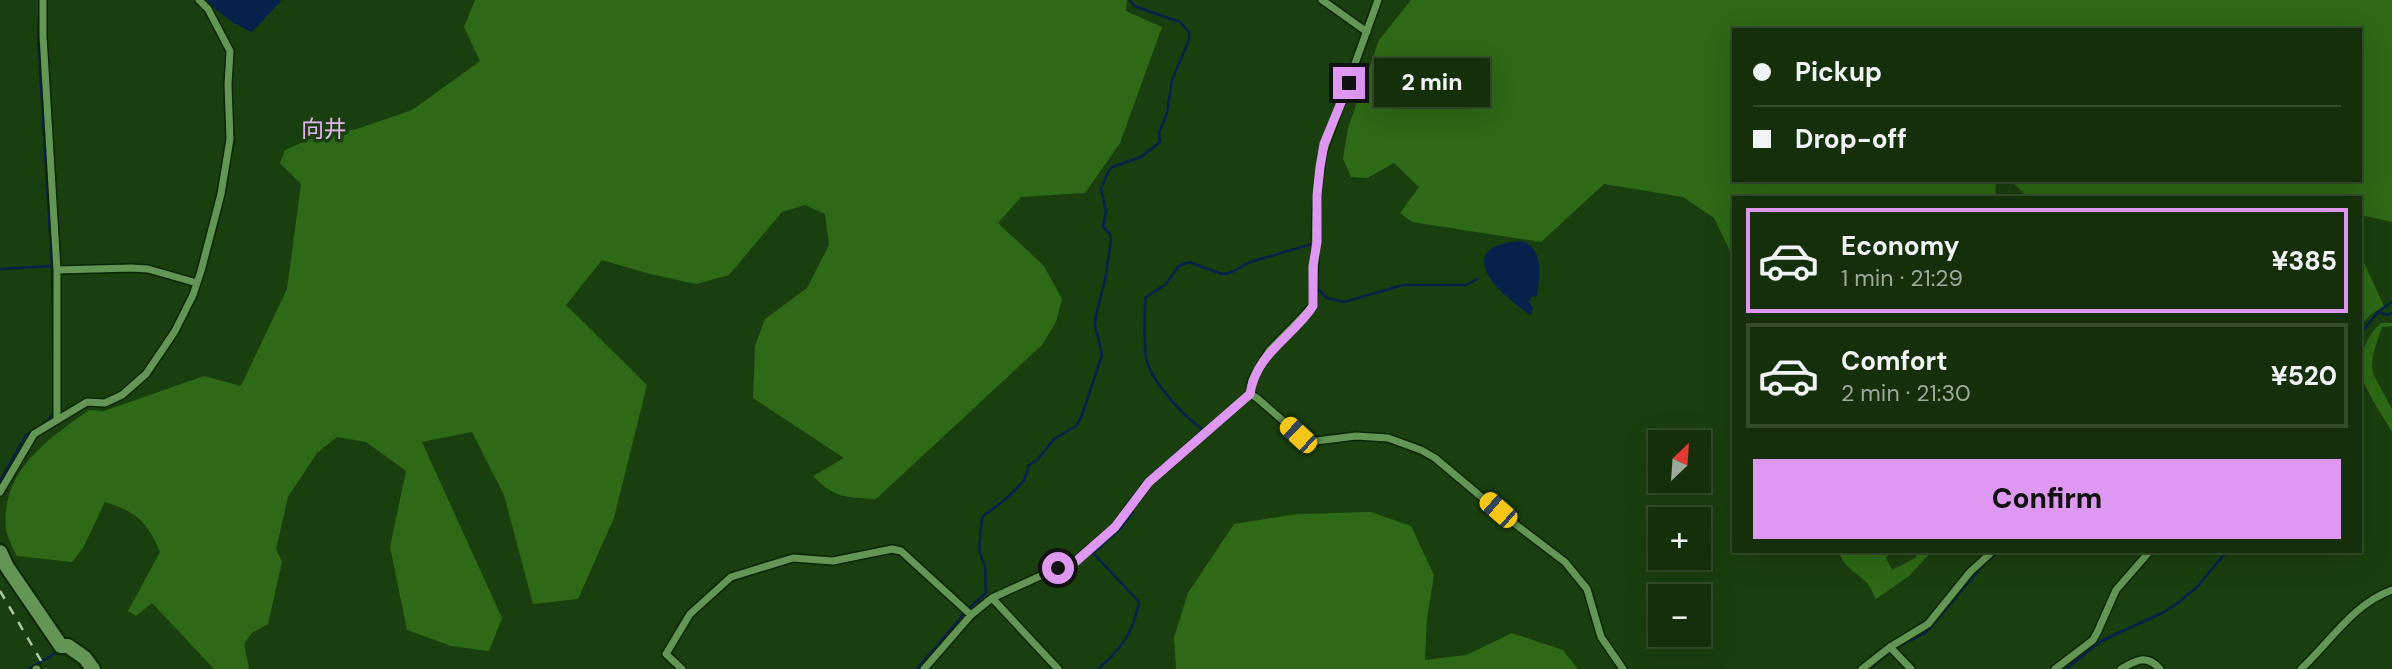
<!DOCTYPE html>
<meta charset="utf-8">
<style>
:root{--surface:#142f0a;--page:#1d3713;--text:#f1f3f6;--muted:#9da99c;--line:#334a2b;--accent:#de98f2}
body{margin:0;font-family:"DM Sans","Noto Sans JP",sans-serif;background:var(--page);color:var(--text);height:100vh;display:flex;flex-direction:column;font-size:26px;white-space:nowrap}
*{box-sizing:border-box;margin:0}
p{font-size:23px;color:var(--muted)}
.icon{flex:none;width:38px;height:38px;fill:none;stroke:currentColor;stroke-width:2;stroke-linecap:round;stroke-linejoin:round}
.map{position:relative;flex:1;overflow:hidden}
.side{position:absolute;left:1732px;top:196px;width:630px;height:357px;display:flex;flex-direction:column;background:var(--surface);border-radius:0px;box-shadow:0 7px 28px #0002,0 0 0 2px var(--line)}
.side>*{flex:none}
.top-card{position:absolute;left:1732px;top:28px;width:630px;height:154px;border-radius:0px;box-shadow:0 7px 28px #0002,0 0 0 2px var(--line);display:grid;align-content:center;height:154px;padding:0 21px;background:var(--surface)}
.needle{width:46px;rotate:25deg}
.tools{position:absolute;left:1648px;top:430px;display:grid;gap:14px}
.tools a{display:grid;place-items:center;width:63px;height:63px;border-radius:0px;background:var(--surface);box-shadow:0 7px 28px #0002,0 0 0 2px var(--line);font-size:35px}
.end{position:absolute;width:32px;height:32px;margin:-16px;border:9px solid #de98f2;background:#111;box-shadow:0 0 0 4px #111}
.from{border-radius:50%}
.bubble{position:absolute;height:49px;border-radius:0px;background:var(--surface);box-shadow:0 7px 28px #0002,0 0 0 2px var(--line);font-size:23px;font-weight:800;line-height:49px;text-align:center}
.car{position:absolute;width:21px;height:42px;margin:-21px -10px;border-radius:9px;box-shadow:0 0 5px 2px #0007;background:linear-gradient(#f5c518 24%,#345 0 40%,#f5c518 0 76%,#345 0 86%,#f5c518 0)}
.top-card b{display:flex;align-items:center;gap:24px;height:66px;font-size:26px}
.top-card b+b{border-top:2px solid var(--line)}
.top-card i{width:18px;height:18px;background:var(--text)}
ul{padding:12px 0 0;list-style:none}
li{display:flex;align-items:center;gap:21px;height:105px;margin:0 14px 10px;padding:0 7px;border:4px solid var(--line);border-radius:0px}
li div{flex:1}
li b{display:block;font-size:26px}
li em{font-style:normal;font-weight:800}
li.active{border-color:var(--accent)}
li>.icon{width:63px;height:63px;stroke-width:1.5}
.cta{display:flex;gap:14px;margin-top:auto;padding:14px 21px}
.cta a{flex:1;height:80px;border-radius:0px;background:var(--accent);color:#111;font-size:28px;font-weight:800;line-height:80px;text-align:center}
.map>svg:first-child{display:block}
.green{fill:#2d6916}
.water{fill:#05214c}
.lines{fill:none;stroke-linecap:round;stroke-linejoin:round}
.stream{stroke:#05214c;stroke-width:2.5}
.minor-casing{stroke:#0a2403;stroke-width:10}
.secondary-casing{stroke:#0a2403;stroke-width:18}
.minor{stroke:#639654;stroke-width:7}
.secondary{stroke:#639654;stroke-width:14}
.rail{stroke:#aac7a1;stroke-width:2.5;stroke-dasharray:9 9;stroke-linecap:butt}
.route{stroke:#de98f2;stroke-width:9}
.labels{text-anchor:middle;stroke-width:7;stroke-linejoin:round;paint-order:stroke}
.neighbourhood-label{font-size:23px;fill:#e6b5f3;stroke:#1a3f0e}
</style>
<div class="map">
<svg width="2392" height="669" viewBox="0 0 2392 669">
<rect width="100%" height="100%" fill="#1a3f0e"/>
<path class="green" d="M475 0H1127L1126 11 1162 27 1120 143 1085 193 1021 197 998 223 1044 266 1062 299 1056 322 1042 345 876 499C846 497 835 499 813 476L844 458 753 398 755 346 765 319 807 288 829 245 825 214 805 205 782 212 729 275 696 284 650 274 602 260 566 305 647 385 614 518 578 599 533 604 504 495 472 432 422 442 502 618 489 651 451 646 407 630 390 547 406 471 366 442 337 437 317 453 288 497 276 549 282 562 268 624 252 633 244 644 249 669H214L152 603 136 616 128 611 160 552C147 521 136 512 105 502L83 548 72 562 17 556C13 548 8 539 6 530 0 471 47 440 89 410L104 411 204 376 241 386 287 289 301 184 280 163 285 150 312 138 357 129 412 110 480 61 464 27Z
M1411 0H2392V222L2361 215V198H2029L2010 180H2361V30H1734V180H1996L1995 198H1734V259L1714 218 1683 197 1604 184 1541 242 1412 222 1400 213 1419 187 1394 163 1367 178 1351 177 1343 159 1348 128 1379 40Z
M2361 256 2384 306 2370 315 2361 325Z
M2381 323H2392V326L2382 327 2373 354 2372 366 2373 374 2392 409V432C2384 418 2363 387 2361 373 2358 356 2368 334 2381 323Z
M1371 512 1411 526 1434 575 1427 619 1425 660 1466 655 1512 633 1563 650 1578 669H1176L1174 638 1188 593 1234 524 1297 514Z
M1839 551H1891L1886 558 1892 570 1915 558 1919 551H1932L1909 576 1876 599C1873 594 1871 587 1867 583 1857 572 1843 568 1839 551Z"/>
<path class="water" d="M206 0H282L252 32C233 24 220 14 206 0Z
M1523 241C1545 250 1539 278 1537 296L1531 297 1529 301 1533 309 1531 315C1497 294 1449 245 1523 241Z"/>
<g class="lines">
<path class="stream" d="M1361 56 1373 23
M1346 99 1354 76
M1320 204 1321 189
M1318 253 1320 214
M0 269 52 266
M1316 287 1327 298 1344 302 1403 285H1466L1477 279
M2378 312 2392 302
M2361 333 2378 312 2387 315 2392 313
M0 481 26 435 48 421 54 411 52 266 38 36 40 0
M1126 505 1149 477 1203 430C1183 415 1155 386 1147 362 1144 353 1144 307 1146 297L1165 285 1179 266 1189 262 1222 274 1230 273 1250 262 1312 244
M1900 646 1925 633 1932 626 1983 565 1999 551
M29 669 59 651
M917 669 969 608 986 593 985 567 979 550 982 517 1006 499 1024 481 1029 465 1038 459 1054 439 1076 426 1081 418 1102 355 1095 325 1096 315 1105 280 1111 241 1110 234 1103 227 1106 211 1101 189 1108 172 1112 167 1141 157 1160 142 1159 133 1167 113 1172 80 1189 40V32L1180 22 1134 6 1130 0
M1098 669C1122 648 1133 634 1139 602L1093 553 1121 528 1133 512
M1869 669 1890 652
M2066 669 2101 641 2164 612 2178 603 2198 586 2227 551"/>
<defs>
<path id="minor" d="M43 0V36L57 270V418
M1322 0 1367 32
M57 270 131 268 148 269 197 283
M1250 394 1257 398 1304 439 1316 441 1356 436 1388 438 1421 450 1435 458 1498 511 1565 562 1587 589 1601 637 1623 669
M0 492 34 434 87 402 105 403 122 395 146 374 175 331 193 295 201 271 221 194 230 139 228 85 230 51 208 9 199 0
M992 598 1058 669
M1890 647 1911 669
M36 669H37
M682 669 666 654 690 614 731 577 793 558 833 561 892 549 901 551 971 615
M924 669 971 615 992 598 1058 568 1073 563 1115 527 1149 482 1250 394 1252 380 1269 351 1313 306 1317 195 1322 155 1378 0
M1862 669 1890 647 1928 624 1970 572 1993 551
M2055 669 2093 640 2097 633 2116 590 2150 551
M2121 669C2136 660 2147 654 2160 669
M2301 669C2331 641 2353 604 2392 590"/>
<path id="secondary" d="M0 552 7 567 61 646H68L85 658 93 669"/>
</defs>
<use href="#minor" class="minor-casing"/>
<use href="#secondary" class="secondary-casing"/>
<use href="#minor" class="minor"/>
<use href="#secondary" class="secondary"/>
<path class="rail" d="M0 591 46 669"/>
</g>
<g class="lines">
<path class="route" d="M1058 568 1073 564 1115 527 1149 482 1250 394C1256 353 1292 338 1313 306V266L1317 242V195L1320 167 1324 144 1349 83"/>
</g>
<g class="labels">
<g class="neighbourhood-label">
<text x="324" y="137">向井</text>
</g>
</g>
</svg>
<div class="tools">
<a><svg class="needle" viewBox="-14 -14 28 28"><path d="M0-13l5 13h-10z" fill="#e53935"/><path d="M0 13l5-13h-10z" fill="#9da99c"/></svg></a>
<a>+</a>
<a>−</a>
</div>
<i class="end from" style="left:1058px;top:568px"></i>
<i class="end" style="left:1349px;top:83px"></i>
<div class="bubble" style="left:1374px;top:58px;width:116px">2 min</div>
<i class="car" style="left:1298px;top:435px;rotate:313deg"></i>
<i class="car" style="left:1498px;top:510px;rotate:311deg"></i>
<div class="top-card">
<b><i class="from"></i>Pickup</b>
<b><i></i>Drop-off</b>
</div>
<section class="side">
<ul>
<li class="active"><svg class="icon" aria-label="car" viewBox="0 0 24 24"><path d="M5 17H2v-5l4-1 3-4h7l3 4 3 1v5h-3M9 17h6M6 11h13"/><circle cx="7" cy="17" r="2"/><circle cx="17" cy="17" r="2"/></svg><div><b>Economy</b><p>1 min · 21:29</p></div><em>¥385</em></li>
<li><svg class="icon" aria-label="car" viewBox="0 0 24 24"><path d="M5 17H2v-5l4-1 3-4h7l3 4 3 1v5h-3M9 17h6M6 11h13"/><circle cx="7" cy="17" r="2"/><circle cx="17" cy="17" r="2"/></svg><div><b>Comfort</b><p>2 min · 21:30</p></div><em>¥520</em></li>
</ul>
<div class="cta"><a>Confirm</a></div>
</section>
</div>
